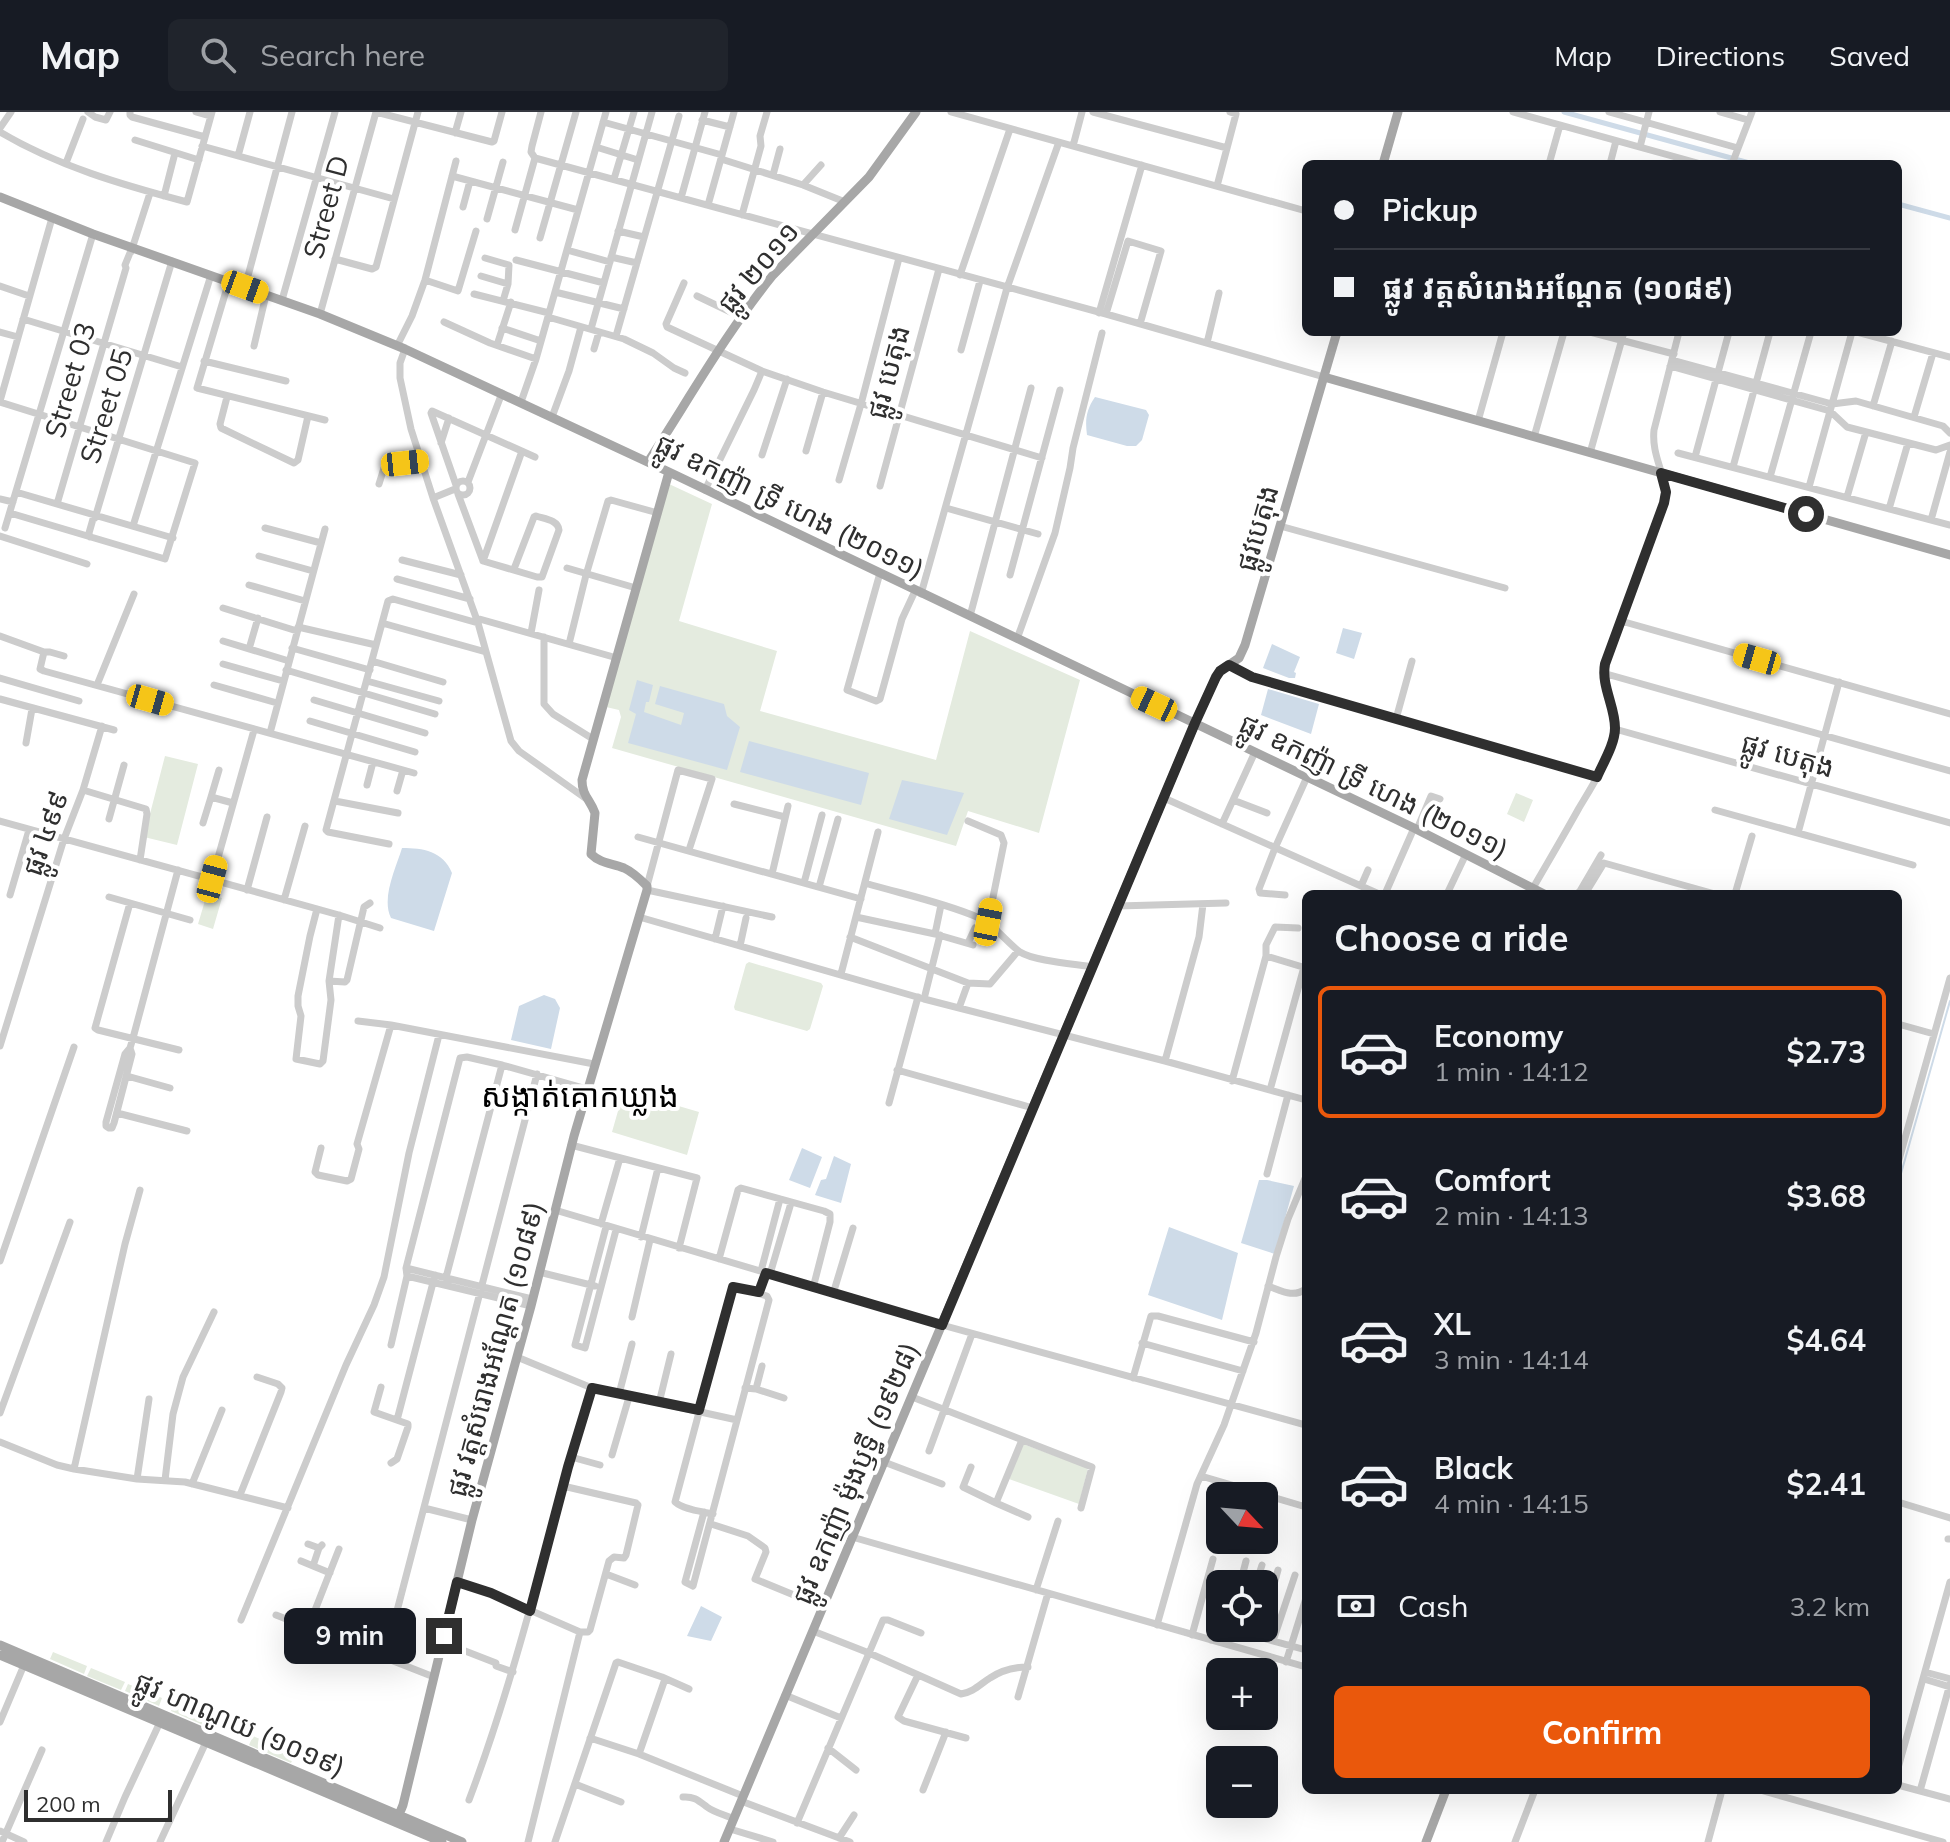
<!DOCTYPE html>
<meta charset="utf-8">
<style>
:root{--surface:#171b24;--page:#20242c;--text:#f1f3f6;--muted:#9ea1a6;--line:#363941;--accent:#ea580c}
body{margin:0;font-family:Mulish,"Noto Sans Khmer",sans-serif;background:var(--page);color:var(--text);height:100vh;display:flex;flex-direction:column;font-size:30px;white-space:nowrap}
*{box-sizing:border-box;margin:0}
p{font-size:26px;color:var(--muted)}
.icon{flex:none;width:44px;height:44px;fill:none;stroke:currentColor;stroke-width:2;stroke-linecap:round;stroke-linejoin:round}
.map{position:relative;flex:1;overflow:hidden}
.sheet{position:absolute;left:1302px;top:778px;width:600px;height:904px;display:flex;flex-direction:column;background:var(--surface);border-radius:12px;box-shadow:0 8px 32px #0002}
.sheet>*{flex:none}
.guide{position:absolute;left:1302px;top:48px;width:600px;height:176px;border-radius:12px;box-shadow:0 8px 32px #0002;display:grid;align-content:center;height:176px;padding:0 32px;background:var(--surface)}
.needle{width:52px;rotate:116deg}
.buttons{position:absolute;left:1206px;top:1370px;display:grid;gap:16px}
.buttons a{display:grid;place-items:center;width:72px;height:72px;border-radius:12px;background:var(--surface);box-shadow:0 8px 32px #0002;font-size:40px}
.scale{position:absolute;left:24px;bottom:20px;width:148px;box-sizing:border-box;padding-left:8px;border:4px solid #2f2f2f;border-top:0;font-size:22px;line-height:28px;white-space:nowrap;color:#2f2f2f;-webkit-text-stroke:6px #fff;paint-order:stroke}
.end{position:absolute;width:36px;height:36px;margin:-18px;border:10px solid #2f2f2f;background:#fff;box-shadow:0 0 0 4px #fff}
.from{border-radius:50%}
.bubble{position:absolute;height:56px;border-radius:12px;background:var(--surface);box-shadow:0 8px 32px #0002;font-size:26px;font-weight:700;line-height:56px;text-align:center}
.car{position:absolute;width:24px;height:48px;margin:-24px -12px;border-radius:10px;box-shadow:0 0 6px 2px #0007;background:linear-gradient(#f5c518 24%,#345 0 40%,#f5c518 0 76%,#345 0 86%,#f5c518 0)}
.guide b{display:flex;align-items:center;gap:28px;height:76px;font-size:30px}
.guide b+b{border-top:2px solid var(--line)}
.guide i{width:20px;height:20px;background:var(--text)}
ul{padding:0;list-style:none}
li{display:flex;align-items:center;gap:24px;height:132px;margin:0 16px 12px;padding:0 16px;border:4px solid transparent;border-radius:12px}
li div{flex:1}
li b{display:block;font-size:30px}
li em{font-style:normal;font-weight:700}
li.active{border-color:var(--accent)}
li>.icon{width:72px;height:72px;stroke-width:1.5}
h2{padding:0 32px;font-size:36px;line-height:96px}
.pay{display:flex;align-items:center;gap:20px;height:88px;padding:0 32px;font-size:30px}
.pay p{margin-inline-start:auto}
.cta{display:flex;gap:16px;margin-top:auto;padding:16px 32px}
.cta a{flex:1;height:92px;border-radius:12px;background:var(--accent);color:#fff;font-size:32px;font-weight:700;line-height:92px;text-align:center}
header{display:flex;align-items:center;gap:48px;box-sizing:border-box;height:112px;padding:0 40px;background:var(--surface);border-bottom:2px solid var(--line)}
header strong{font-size:38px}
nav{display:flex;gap:44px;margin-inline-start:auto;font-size:28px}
.search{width:560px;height:72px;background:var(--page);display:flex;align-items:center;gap:20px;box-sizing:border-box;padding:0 28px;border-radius:12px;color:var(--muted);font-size:30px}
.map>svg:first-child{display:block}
.green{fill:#e4ebdf}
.water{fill:#cedbe8}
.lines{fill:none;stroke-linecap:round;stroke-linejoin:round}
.stream{stroke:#cedbe8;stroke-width:2}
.canal{stroke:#cedbe8;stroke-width:5}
.minor{stroke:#ccc;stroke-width:7}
.major{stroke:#a7a7a7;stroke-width:9}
.route{stroke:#2f2f2f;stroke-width:10}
.labels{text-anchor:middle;stroke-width:8;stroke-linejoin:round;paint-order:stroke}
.street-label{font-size:28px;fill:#2f2f2f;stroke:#fff}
.quarter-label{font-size:32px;fill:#000;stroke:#fff}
</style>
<header>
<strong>Map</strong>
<div class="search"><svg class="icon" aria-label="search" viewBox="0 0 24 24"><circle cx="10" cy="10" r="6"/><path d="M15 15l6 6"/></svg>Search here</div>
<nav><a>Map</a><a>Directions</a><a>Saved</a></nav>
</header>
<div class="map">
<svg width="1950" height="1730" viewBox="0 0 1950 1730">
<rect width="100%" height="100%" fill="#fff"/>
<path class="green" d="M669 372 712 392 679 509 777 539 760 599 936 648 970 519 1080 568 1039 721 968 699 956 734 612 636 621 605 619 598 606 595Z
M165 644 198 652 177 733 144 725Z
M1516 681 1533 688 1524 710 1507 702Z
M207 782 222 786 213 817 198 812Z
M749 850 821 871 823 874 810 917 807 919 735 898 734 895 746 852Z
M624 978 699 1000 687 1043 612 1020Z
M1023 1332 1088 1356 1079 1392 1009 1367Z
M53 1540 87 1554 84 1562 50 1547Z
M91 1556 125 1570 121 1578 87 1564Z
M128 1572 162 1586 159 1594 125 1579Z
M174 1591 214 1608 210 1616 171 1599Z
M253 1624 295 1642 291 1651 249 1633Z"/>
<path class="water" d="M1095 285 1146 298 1149 303 1142 328 1136 334H1127L1087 323C1085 308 1086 298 1095 285Z
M1343 516 1362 521 1354 547 1336 541Z
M1272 532 1300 545 1294 560 1296 561 1295 566H1289L1263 556Z
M637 568 653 573 649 590H646L644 600 681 613 684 601 655 592 660 574 724 592 727 604 740 615 727 658 628 631 636 602 629 598Z
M1268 577 1319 592 1311 622 1261 603Z
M749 629 869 661 861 693 740 660Z
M902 668 964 681 947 723 889 707Z
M402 736C423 736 443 739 452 761L434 819 391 806C381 786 396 756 402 736Z
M544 883 555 887 560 896 551 937 511 928 519 894Z
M802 1036 822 1045 810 1076 789 1068Z
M834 1044 851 1052 841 1091 815 1083 821 1068 826 1067Z
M1259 1068H1267L1294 1074 1275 1142 1241 1131Z
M1169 1115 1238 1141 1222 1208 1148 1183Z
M701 1494 722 1505 711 1529 687 1524Z"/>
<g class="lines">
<path class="stream" d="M1898 1072 1950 889"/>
<path class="canal" d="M1564 0 1753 52
M1898 92 1950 106"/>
<path class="minor" d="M88 0 95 5 106 8 110 0
M130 0V3L132 5 205 25
M196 0 210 4
M376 0 492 30 494 29 502 0
M951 0 1306 99
M1093 0 1227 36
M1513 0 1701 52
M1609 0 1738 36
M1720 0 1748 8
M702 8 730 15
M603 10 722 43
M0 16 11 0
M0 20C57 54 123 73 187 90L212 0
M455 21 461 0
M135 28 199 48
M202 34 394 87
M1073 34 1082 0
M596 35 638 48
M1640 35 1649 0
M238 44 250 0
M535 46 1106 202 1324 265
M721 47 803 73 845 90
M66 51 83 7
M1549 52 1560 13
M1610 52 1616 29
M1732 52 1752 0
M773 63 780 37
M452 64 578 98
M614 67 634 0
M803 73 821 53
M1217 74 1236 2 1230 0
M164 84 175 41
M681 86 705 0
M708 93 734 0
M463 95 470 69
M742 103 761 34 760 24 767 0
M487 107 503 50
M515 118 535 46 531 40 532 34 541 0
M618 119 644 125
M540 126 576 0
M567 138 610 150
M131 140 150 81
M611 145 637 151
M485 146 509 153 508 172 503 189
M335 147 372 157 376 155 418 0
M516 148 604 171
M960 163 1010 17
M481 164 508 172
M425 168 458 179 476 119
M229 169 197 276 325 308
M684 171 666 212 667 215 762 259 823 280 1042 346
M0 174 29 184
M245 175 292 0
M555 180 624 197
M474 182 549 201
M697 184 741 205
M282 188 335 0
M1099 201 1142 53
M320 202 376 0
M1106 202 1128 129 1161 139 1140 212
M548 205 624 227 653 241 674 256 685 261
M23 207 182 255
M444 210 490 231 536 247
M502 216 541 229
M591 217 652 0
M0 220 18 225
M1590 220 1674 242
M1857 220 1950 245
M616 224 679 4
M1207 231 1219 181
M497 233 511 190
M254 234 266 183
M397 234 412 204 425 168 456 49
M405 237 400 251V266L411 317 433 386 478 511 511 629 519 639 585 686
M594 237 599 220
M961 238 980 169
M1672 248 1832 292 1856 289 1943 314 1950 321
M204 249 286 269
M1670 254 1830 299 1847 315 1936 338 1950 333
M227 285 220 312 221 316 294 351 298 348 308 304
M0 289 52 106
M0 290 195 351 165 447 10 401
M521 290 536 247 606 0
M1873 294 1892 229
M552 305 569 259 581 215
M1914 305 1933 241
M1478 309 1503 220
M1534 325 1564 220
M441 331 449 306
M806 339 823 280
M1590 341 1624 220
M1678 341 1950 413
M762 343 787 267
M1695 345 1729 220
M1733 355 1770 220
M1770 365 1811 220
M839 368 861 292 899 146
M456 376a7 7 0 1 1 14 0a7 7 0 1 1-14 0Z
M468 370 502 281
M379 372 384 356 389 353 421 349
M456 373 431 301 432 299 535 345
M880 374 939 157
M1809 375 1852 220
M705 378 754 278 762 259
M16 380 173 426
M458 382 483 449 537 465H542L559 418C558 408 545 407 536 404L534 405 514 457
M1847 385 1866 320
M433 386 455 377
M0 387 13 390
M57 392 126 156 125 153 132 136
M946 396 1038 422
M1889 397 1908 331
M1931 408 1950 340
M133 414 211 163
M1280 414 1505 476
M5 416 93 122
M265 416 321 431
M0 424 87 452
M90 425 89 421 93 407 95 406 172 149
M259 444 313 459
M402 448 461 463
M483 449 522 339
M567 456 636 476
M880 461 847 578 876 589 880 587 902 507 915 479
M1010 463 1060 278
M397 467 470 487
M249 473 305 489
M921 482 1007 176 1059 30
M223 496 297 519
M970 504 1031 276
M476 506 617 546
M1621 509 1950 602
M382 511 486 540
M298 515 376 533
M531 521 539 478
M0 524 44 540H50L64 544
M544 525V592L553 602 593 627
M1017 527 1055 421 1070 356 1073 336 1102 221
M223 529 289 549
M569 532 586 463 608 389 611 388 658 401
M292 536 370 558
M249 537 258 506
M44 540 40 557 44 559 414 661
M372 549 443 570
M223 552 283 569
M1229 553 1252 565 1597 665
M286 558 435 602
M1603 561 1950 659
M0 566 79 589
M367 569 439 589
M97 573 134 482
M214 573 277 591
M0 587 114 618
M314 588 425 621
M1396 607 1412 549
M310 609 415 640
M1615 617 1950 711
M270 621 325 417
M26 631 32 597
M219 658 211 685 233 691
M367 673 373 650
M83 678 146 697 147 702 140 748
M397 679 403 658
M1164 686 1379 782
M1233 688 1267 701
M335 689 398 701
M734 692 785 705
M1715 698 1913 753
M109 707 124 653
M0 709 339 803 380 816
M968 709 1001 723 1004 731 988 810
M203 711 211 685
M1222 712 1255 640
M1417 717 1431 684 1440 687
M1798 721 1839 570
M638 725 861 787
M389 732 328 720 326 718 388 489 393 487 478 511
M772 762 788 694
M212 767 254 618
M804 771 822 703
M865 771C902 782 942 790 977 805 995 813 1005 829 1020 840 1034 849 1075 852 1093 855
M647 774 678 658 712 667 689 738
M1361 774 1368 758
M819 775 838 707
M1533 776C1548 750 1564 723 1579 696 1591 676 1613 642 1615 618 1617 596 1601 576 1605 552L1664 391C1669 365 1651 346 1654 318L1679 220
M247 778 267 705
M647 778 772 805
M1385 782 1414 716
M1447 782 1466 742
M1577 782 1580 779 1601 743
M1585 782 1604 751 1715 782
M1735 782 1752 724
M10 783 29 718
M1285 783 1260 781 1259 777 1275 736 1307 665
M109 785 190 808
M284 788 305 714
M130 791 95 916 98 918 179 938
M1118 794 1226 791
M317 797 310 824 298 884V894L301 904 296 947 320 952 323 949 331 888 329 869 339 803
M639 805 924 887 1165 949 1306 988
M856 805 935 822 973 833
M935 822 941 793
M850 825 968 871
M715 827 723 794
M968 831 975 816
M740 834 746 806
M1266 844 1306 856
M841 862 878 720
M329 869 345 870 347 868 364 795 370 791
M924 887 940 823
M959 896 968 871 990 872 1018 839
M358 909 391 913 594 952
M1898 912 1934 922
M0 934 64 727 83 678 102 614
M130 936 132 942 114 1011 112 1016H109L106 1014V1010L125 942 130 936 133 926 178 758
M1165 949 1199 825 1203 792
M897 958 1033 996
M127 964 170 976
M1232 969 1266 844V833L1275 815 1298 816
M1270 978 1304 855
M889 991 918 885
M117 1001 187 1019
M571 1033 697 1066 679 1136
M321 1036 315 1060 318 1063 347 1069 351 1067 359 1037 357 1032 391 913
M1898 1051 1950 866
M1267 1062 1288 983
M555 1098 942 1213 1306 1313
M601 1112 620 1046
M606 1115 575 1233 585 1236 616 1118
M641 1125 658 1056
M719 1147 738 1078 741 1076 824 1099 830 1102V1110L813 1176
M0 1149 74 935
M406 1156 532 1187
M761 1159 780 1087
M539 1160 595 1174
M770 1162 791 1091
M407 1164 531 1194
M444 1173 502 953
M1268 1174C1282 1179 1293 1186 1306 1177
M833 1182 853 1116
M632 1205 650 1128
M1142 1231 1243 1259
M391 1233 407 1164 406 1156 460 946 467 945 502 953 587 977
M517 1245 592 1276 737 1308
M1133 1266 1151 1204H1158L1254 1230
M381 1275 374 1300 408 1312V1315L397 1347 391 1351
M745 1276 756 1277 762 1254
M756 1277 784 1286
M619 1282 632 1232
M912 1285 1092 1355 1081 1396
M659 1291 671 1242
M0 1301 70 1110
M397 1308 435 1163
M1022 1328 996 1391 1028 1405
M0 1330 57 1353 74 1357 137 1367 185 1370 288 1396
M929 1339 972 1222
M612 1343 629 1285
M571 1345 600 1353
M884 1350 942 1372
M971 1355 963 1375 996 1391
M74 1357 125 1132 140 1078
M1201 1364 1306 1395
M137 1367 149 1287
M165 1368 173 1302 183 1265 214 1200
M192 1372 222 1298
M240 1383 281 1280 282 1276 278 1272 257 1265
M1898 1390 1950 1406
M424 1396 472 1408
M704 1400 685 1470 693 1474 769 1188 767 1184 735 1175 732 1177 675 1390C684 1398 701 1399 713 1402
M711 1412 748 1424 765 1436 766 1440 755 1467 823 1495
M852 1425 1306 1555
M1948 1427H1950
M308 1432 319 1436
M301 1449 330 1461
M313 1454 319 1436 322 1433
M606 1462 635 1473
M457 1470 491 1481 580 1520H588L590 1518 609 1449 614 1445 624 1446 626 1443 638 1393 636 1391 563 1374
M1240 1472 1246 1449
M1256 1472 1262 1453
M1036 1478 1058 1409
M276 1503 434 1565
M241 1508 346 1253 374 1193 384 1165 409 1041 439 923
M1264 1508 1278 1458
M1157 1513 1197 1372 1224 1313 1256 1221 1276 1145 1288 1107 1306 1064
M308 1516 339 1437
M1238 1516 1259 1525 1306 1538
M392 1518 537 962
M813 1519 869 1541 961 1582C974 1580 980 1572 990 1566 1002 1558 1014 1555 1028 1555
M1192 1523 1213 1447
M1211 1528 1220 1515
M1273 1529 1295 1463
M442 1530 496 1551V1554L513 1560
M1286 1550 1306 1486
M1925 1560 1950 1567
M918 1563 898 1605 904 1609 966 1626
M1924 1567 1950 1575
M785 1583 841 1606
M1018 1585 1048 1481
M0 1610 24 1553
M590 1626 639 1642 743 1684
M828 1636 856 1658
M639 1642 665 1567
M1898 1656 1950 1470
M575 1672 621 1690
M1898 1673 1950 1687
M923 1678 946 1620
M1760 1678 1943 1730
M1920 1679 1950 1572
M683 1685C694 1684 699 1689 707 1695 715 1701 726 1703 734 1707
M469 1688C520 1553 550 1413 592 1276
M741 1689 850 1730
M797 1711 883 1508H888L921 1521
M730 1717 773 1730
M0 1719 24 1730
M839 1726 854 1703
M2 1730 42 1638
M106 1730 125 1685 161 1608
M160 1730 206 1630
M528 1730 580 1520
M555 1730 616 1551 618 1550 662 1565 689 1577
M1515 1730 1535 1678
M1708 1730 1722 1678"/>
<path class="major" d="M1383 52 1398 0
M0 85 93 122 320 202 405 237 669 360 1414 716 1544 782
M1324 265 1950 443
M648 350C689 287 726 221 773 163L869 65 916 0
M0 1533 462 1730
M0 1543 442 1730
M396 1710 403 1693 472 1408 531 1194 574 1024 647 778V774C640 767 633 760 624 756 612 751 601 752 591 742L595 701C590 687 582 684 582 668L669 360
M724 1730 1195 611 1216 565 1220 559 1239 546 1245 533 1337 220
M1426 1730 1446 1678"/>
</g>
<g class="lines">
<path class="route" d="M444 1524 457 1470 491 1481 530 1499 568 1355 592 1276 699 1298 733 1175 759 1180 766 1161 942 1213 1195 611 1216 565 1220 559 1229 553 1252 565 1597 665C1603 651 1615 632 1615 616 1615 594 1601 574 1605 552L1664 391 1666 380 1661 361 1806 402"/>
</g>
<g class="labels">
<g class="street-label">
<text transform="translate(326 95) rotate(-75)" y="10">Street D</text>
<text transform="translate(758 155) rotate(-50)" y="10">ផ្លូវ ២០១១</text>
<text transform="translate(888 260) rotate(-75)" y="10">ផ្លូវ បេតុង</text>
<text transform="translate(70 268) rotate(-74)" y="10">Street 03</text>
<text transform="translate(106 294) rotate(-73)" y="10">Street 05</text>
<text transform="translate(790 394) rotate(26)" y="10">ផ្លូវ ឧកញ៉ា ទ្រី ហេង (២០១១)</text>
<text transform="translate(1257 416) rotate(-74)" y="10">ផ្លូវបេតុង</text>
<text transform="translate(1788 643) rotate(16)" y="10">ផ្លូវ បេតុង</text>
<text transform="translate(1374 674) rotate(26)" y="10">ផ្លូវ ឧកញ៉ា ទ្រី ហេង (២០១១)</text>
<text transform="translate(45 721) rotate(-71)" y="10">ផ្លូវ ៤៩៩</text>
<text transform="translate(495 1237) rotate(-75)" y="10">ផ្លូវ វត្តសំរោងអណ្ដែត (១០៨៩)</text>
<text transform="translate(855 1361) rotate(-67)" y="10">ផ្លូវ ឧកញ៉ា ម៉ុងឫទ្ធី (១៩២៨)</text>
<text transform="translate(240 1612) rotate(23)" y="10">ផ្លូវ ហាណូយ (១០១៩)</text>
</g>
<g class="quarter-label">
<text x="580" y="995">សង្កាត់គោកឃ្លាង</text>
</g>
</g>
</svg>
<div class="buttons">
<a><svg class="needle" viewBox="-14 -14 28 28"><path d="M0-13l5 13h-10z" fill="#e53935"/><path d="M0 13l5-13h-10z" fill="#9ea1a6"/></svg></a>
<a><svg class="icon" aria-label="locate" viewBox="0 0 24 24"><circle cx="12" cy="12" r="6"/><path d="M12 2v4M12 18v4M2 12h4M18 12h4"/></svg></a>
<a>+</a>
<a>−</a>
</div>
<div class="scale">200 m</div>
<i class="end from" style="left:1806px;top:402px"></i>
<i class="end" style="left:444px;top:1524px"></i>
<div class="bubble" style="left:284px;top:1496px;width:132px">9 min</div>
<i class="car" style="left:245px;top:175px;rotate:110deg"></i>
<i class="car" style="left:405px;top:351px;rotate:84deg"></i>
<i class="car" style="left:1757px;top:547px;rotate:286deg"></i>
<i class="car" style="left:150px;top:588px;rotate:106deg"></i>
<i class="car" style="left:1154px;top:592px;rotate:295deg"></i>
<i class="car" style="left:212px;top:767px;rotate:15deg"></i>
<i class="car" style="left:988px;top:810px;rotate:11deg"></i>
<div class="guide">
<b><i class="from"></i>Pickup</b>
<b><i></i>ផ្លូវ វត្តសំរោងអណ្ដែត (១០៨៩)</b>
</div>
<section class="sheet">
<h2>Choose a ride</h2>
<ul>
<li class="active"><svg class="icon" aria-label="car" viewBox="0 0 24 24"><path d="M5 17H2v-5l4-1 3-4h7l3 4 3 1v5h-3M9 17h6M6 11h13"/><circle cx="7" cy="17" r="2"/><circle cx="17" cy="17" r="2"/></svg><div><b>Economy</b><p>1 min · 14:12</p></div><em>$2.73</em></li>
<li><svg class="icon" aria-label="car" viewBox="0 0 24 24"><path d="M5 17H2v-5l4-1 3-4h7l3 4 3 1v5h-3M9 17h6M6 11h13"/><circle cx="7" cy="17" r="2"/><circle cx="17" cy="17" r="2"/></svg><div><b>Comfort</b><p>2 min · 14:13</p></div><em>$3.68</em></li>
<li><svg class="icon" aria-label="car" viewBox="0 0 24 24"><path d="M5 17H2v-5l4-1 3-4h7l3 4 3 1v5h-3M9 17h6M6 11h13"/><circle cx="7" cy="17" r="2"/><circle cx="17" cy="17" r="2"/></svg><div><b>XL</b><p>3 min · 14:14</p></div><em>$4.64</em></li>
<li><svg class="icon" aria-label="car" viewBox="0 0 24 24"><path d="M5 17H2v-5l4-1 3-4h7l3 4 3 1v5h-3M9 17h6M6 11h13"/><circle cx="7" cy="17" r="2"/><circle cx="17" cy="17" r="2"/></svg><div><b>Black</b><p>4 min · 14:15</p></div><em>$2.41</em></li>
</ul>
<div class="pay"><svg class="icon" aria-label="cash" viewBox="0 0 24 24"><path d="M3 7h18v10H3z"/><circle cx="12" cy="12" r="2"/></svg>Cash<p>3.2 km</p></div>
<div class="cta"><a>Confirm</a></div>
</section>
</div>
